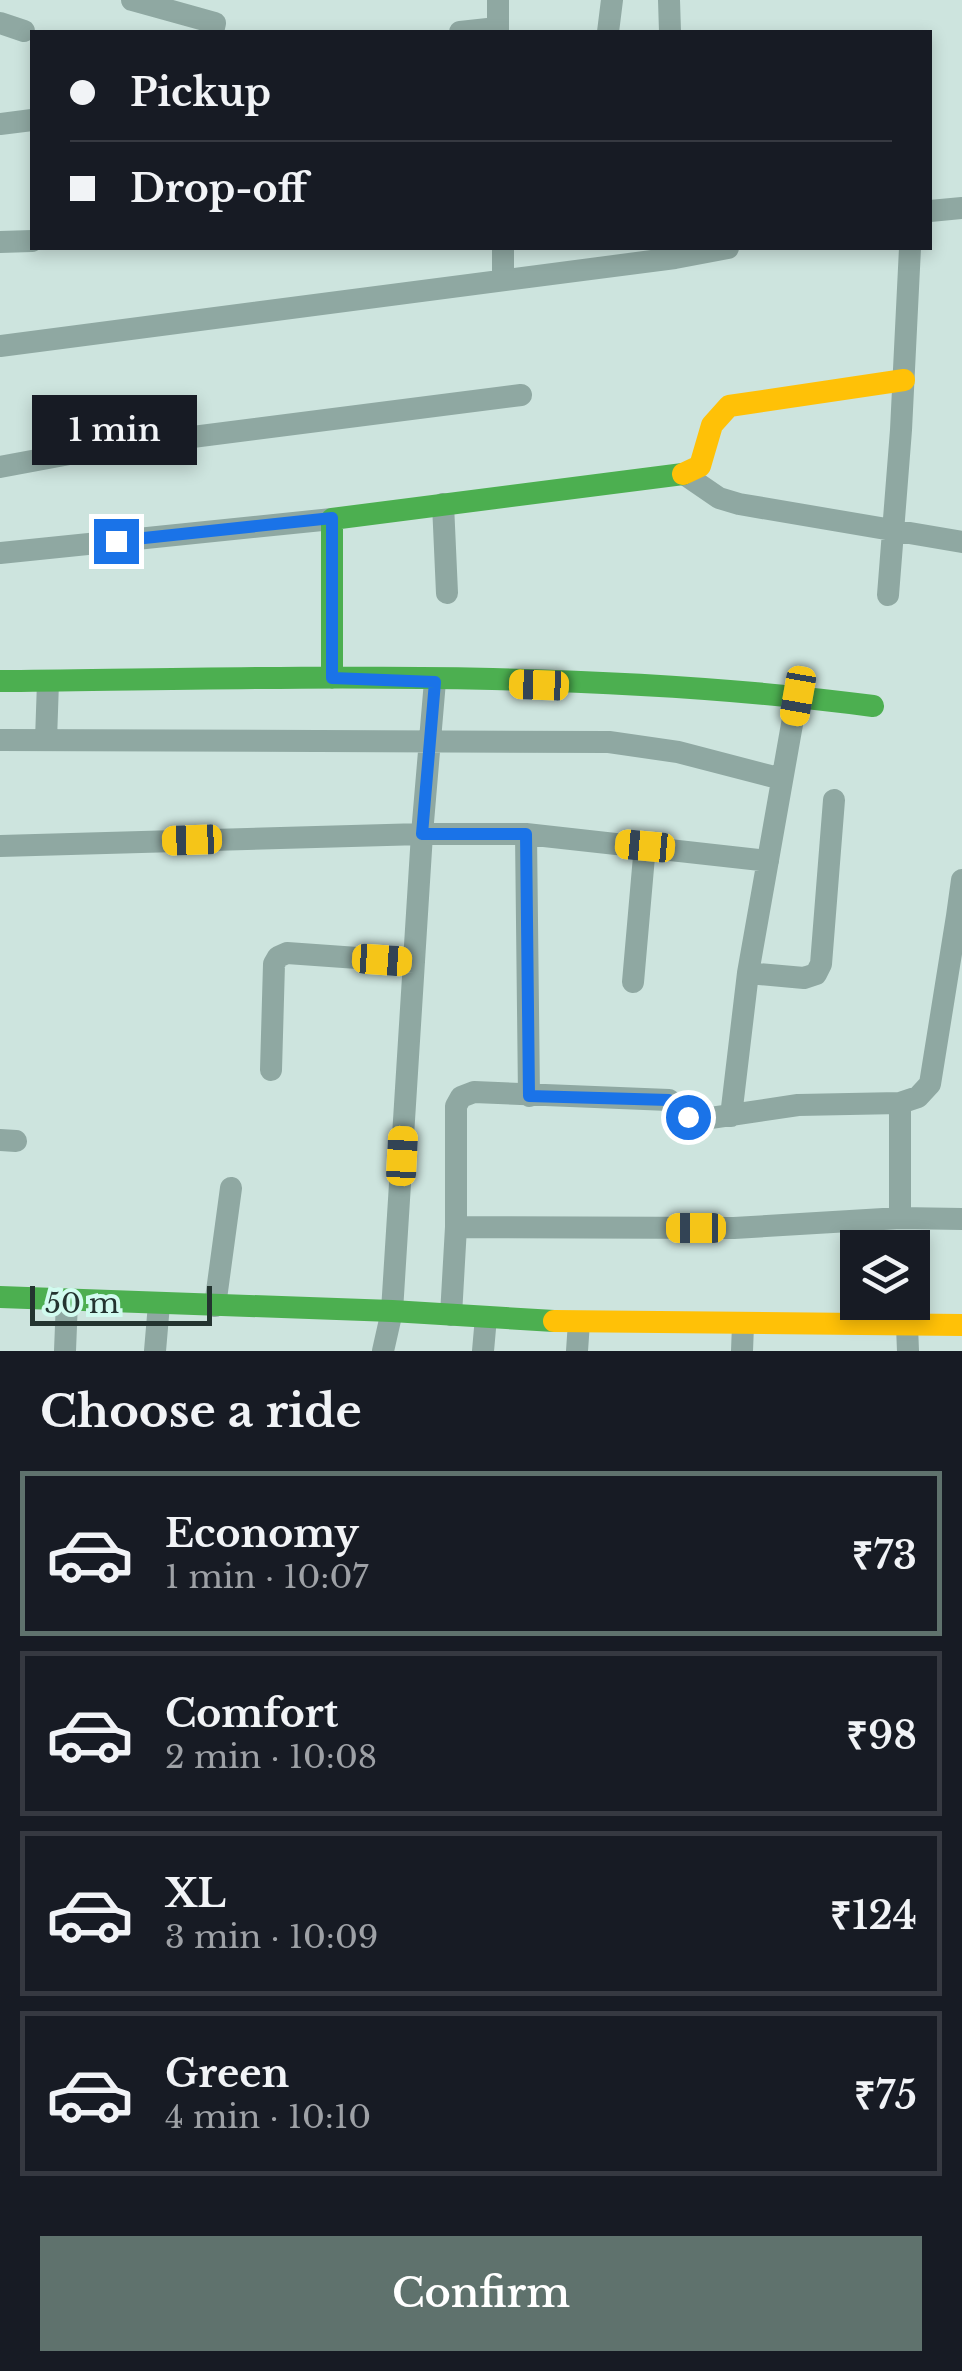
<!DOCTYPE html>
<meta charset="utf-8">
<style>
:root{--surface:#171b24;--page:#242831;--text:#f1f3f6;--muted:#9ea1a6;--line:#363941;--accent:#5f726d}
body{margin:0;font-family:"Libre Baskerville",serif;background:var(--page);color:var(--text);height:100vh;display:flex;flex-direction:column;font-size:38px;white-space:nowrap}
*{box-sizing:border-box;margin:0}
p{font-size:32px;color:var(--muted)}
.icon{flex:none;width:55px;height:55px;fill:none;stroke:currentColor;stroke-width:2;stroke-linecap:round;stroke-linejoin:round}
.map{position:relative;height:1351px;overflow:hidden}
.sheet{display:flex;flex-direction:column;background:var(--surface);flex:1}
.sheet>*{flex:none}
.guide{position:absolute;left:30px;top:30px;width:902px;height:220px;border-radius:0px;box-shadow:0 5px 15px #0003;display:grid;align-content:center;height:220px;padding:0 40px;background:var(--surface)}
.fabs{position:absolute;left:840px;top:1230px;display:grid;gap:20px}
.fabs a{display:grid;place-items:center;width:90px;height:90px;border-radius:0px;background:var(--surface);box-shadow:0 5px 15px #0003;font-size:50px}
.scale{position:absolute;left:30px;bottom:25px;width:182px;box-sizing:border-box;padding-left:10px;border:5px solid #243430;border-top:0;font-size:28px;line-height:35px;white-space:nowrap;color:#243430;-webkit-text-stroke:8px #d1fbef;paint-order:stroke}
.end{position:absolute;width:45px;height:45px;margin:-22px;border:12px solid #1a73e8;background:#fff;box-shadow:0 0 0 5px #fff}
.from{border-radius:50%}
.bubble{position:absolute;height:70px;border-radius:0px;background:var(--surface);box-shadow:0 5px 15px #0003;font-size:32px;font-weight:600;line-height:70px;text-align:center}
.car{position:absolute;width:30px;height:60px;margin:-30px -15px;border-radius:12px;box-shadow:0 0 8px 2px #0007;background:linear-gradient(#f5c518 24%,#345 0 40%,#f5c518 0 76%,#345 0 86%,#f5c518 0)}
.guide b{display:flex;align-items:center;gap:35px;height:95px;font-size:38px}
.guide b+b{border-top:2px solid var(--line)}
.guide i{width:25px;height:25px;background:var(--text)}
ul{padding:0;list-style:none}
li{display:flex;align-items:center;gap:30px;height:165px;margin:0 20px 15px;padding:0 20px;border:5px solid var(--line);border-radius:0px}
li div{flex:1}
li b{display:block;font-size:38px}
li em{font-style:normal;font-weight:600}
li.active{border-color:var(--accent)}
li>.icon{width:90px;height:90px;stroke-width:1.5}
h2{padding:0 40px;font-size:45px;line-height:120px}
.button{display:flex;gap:20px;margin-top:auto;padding:20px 40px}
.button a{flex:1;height:115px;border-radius:0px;background:var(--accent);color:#fff;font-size:40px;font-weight:600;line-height:115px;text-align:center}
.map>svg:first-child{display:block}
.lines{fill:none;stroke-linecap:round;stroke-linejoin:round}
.street{stroke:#8fa8a2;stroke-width:22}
.fast{stroke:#4caf50;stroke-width:22}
.slow{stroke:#ffc107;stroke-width:22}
.route{stroke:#1a73e8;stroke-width:12}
</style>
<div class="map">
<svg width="962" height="1351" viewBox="0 0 962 1351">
<rect width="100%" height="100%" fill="#cde4de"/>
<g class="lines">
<path class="street" d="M132 0 215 23 213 32
M669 0 670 32
M0 23 24 31
M460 32 497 28
M498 32V0
M608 32 612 0
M0 124 32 120
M930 211 962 208
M0 242 32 241
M503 278V248
M0 346 675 258 728 248
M0 467 91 450 521 395
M684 474 719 498 739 504 962 542
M443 504 447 593
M0 553 332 519
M888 595 901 430 910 248
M0 740 609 742 678 752 782 779
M46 740 48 682
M526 834 529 1096
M0 846 422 834H526L768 861
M957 916 962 880
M748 973 804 978 816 974 821 964 834 800
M633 982 645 845
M271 1070 274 964 278 957 287 953 414 962
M731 1116 748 973 797 696
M0 1140 16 1141
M900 1218V1103L918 1097 930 1084 957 916H962
M456 1227 734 1228 900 1218 962 1219
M215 1306 231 1188
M451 1315 456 1227V1106L461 1097 474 1092 669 1100 697 1120 798 1105 900 1103
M907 1326 908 1351
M65 1351 67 1300
M155 1351 159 1304
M383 1351 392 1311 422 834 435 681
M483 1351 486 1317
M577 1351 579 1322
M742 1351 743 1325"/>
<path class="fast" d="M332 678V519L683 474
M0 681C290 678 585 668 873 706
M0 1297 392 1311 554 1321"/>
<path class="slow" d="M683 474 700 466 712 425 729 406 904 380
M554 1321 962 1325"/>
</g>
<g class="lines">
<path class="route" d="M116 541 332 518V678L435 682 422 834H526L529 1096 669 1100 677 1103 688 1117"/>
</g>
</svg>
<div class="fabs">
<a><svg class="icon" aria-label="layers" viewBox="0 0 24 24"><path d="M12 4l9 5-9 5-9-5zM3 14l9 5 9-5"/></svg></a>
</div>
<div class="scale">50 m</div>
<i class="end from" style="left:688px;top:1117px"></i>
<i class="end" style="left:116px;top:541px"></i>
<div class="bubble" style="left:32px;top:395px;width:165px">1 min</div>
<i class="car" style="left:539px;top:685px;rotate:272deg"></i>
<i class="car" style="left:798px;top:696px;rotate:190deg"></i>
<i class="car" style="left:192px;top:840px;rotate:268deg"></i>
<i class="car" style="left:645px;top:846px;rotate:275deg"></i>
<i class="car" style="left:382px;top:960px;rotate:94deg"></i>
<i class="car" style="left:402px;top:1156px;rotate:3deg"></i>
<i class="car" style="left:696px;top:1228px;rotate:270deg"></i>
<div class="guide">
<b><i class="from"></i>Pickup</b>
<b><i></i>Drop-off</b>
</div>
</div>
<section class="sheet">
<h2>Choose a ride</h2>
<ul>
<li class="active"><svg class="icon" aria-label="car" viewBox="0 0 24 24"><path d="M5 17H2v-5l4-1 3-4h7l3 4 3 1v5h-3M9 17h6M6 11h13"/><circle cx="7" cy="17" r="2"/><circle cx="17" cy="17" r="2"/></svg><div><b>Economy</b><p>1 min · 10:07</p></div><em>₹73</em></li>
<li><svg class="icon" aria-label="car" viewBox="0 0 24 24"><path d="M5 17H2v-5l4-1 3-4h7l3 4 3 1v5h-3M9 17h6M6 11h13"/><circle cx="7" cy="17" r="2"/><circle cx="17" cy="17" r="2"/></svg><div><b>Comfort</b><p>2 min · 10:08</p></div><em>₹98</em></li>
<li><svg class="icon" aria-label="car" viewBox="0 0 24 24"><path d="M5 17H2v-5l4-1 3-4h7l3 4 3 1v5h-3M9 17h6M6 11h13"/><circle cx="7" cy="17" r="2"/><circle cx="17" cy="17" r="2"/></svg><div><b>XL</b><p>3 min · 10:09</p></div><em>₹124</em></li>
<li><svg class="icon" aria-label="car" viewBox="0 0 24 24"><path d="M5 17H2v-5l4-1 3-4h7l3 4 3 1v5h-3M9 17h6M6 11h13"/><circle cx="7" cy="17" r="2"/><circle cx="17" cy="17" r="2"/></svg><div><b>Green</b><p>4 min · 10:10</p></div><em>₹75</em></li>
</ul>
<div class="button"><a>Confirm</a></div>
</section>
